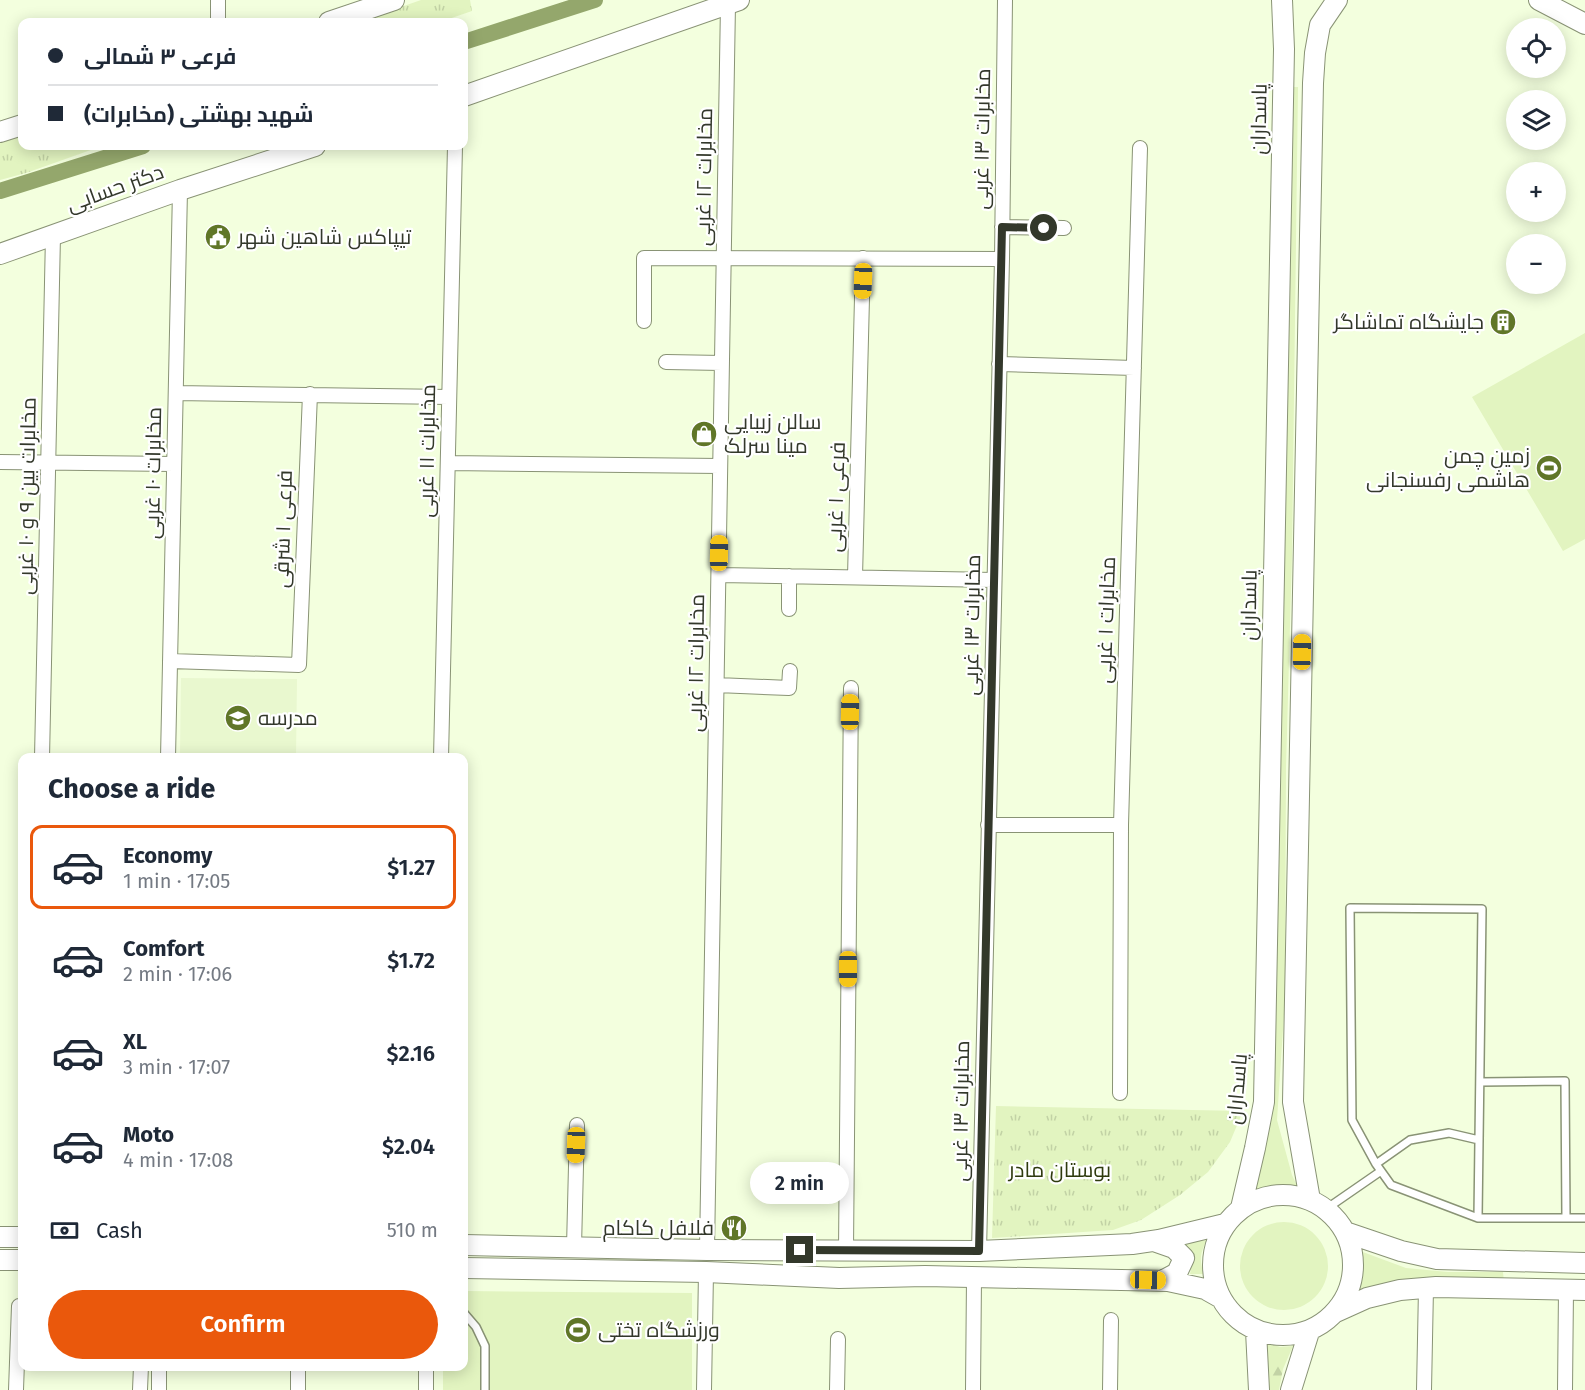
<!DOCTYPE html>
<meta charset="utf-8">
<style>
:root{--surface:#fff;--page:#f2f2f3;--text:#1f2937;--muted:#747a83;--line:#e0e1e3;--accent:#ea580c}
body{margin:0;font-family:"Fira Sans",Cairo,sans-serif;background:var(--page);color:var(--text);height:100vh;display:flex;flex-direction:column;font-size:22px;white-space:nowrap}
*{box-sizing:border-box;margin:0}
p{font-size:20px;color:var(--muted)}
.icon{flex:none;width:33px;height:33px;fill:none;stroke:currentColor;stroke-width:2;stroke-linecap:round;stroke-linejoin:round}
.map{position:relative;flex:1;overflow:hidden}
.sheet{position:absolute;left:18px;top:753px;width:450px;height:618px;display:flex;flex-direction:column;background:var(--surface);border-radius:12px;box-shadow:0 3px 15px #0003}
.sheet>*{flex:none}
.banner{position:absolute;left:18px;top:18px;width:450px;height:132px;border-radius:12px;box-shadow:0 3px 15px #0003;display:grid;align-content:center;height:132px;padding:0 30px;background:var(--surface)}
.fabs{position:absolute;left:1506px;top:18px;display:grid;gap:12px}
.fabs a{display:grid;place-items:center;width:60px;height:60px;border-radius:50%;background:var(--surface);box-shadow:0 3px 15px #0003;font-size:30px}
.end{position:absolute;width:27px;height:27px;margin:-14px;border:8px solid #33382b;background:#fff;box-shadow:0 0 0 3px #fff}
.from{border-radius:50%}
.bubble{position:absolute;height:42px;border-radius:21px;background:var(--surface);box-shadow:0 3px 15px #0003;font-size:20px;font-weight:600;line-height:42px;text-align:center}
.car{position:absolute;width:18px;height:36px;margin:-18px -9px;border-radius:8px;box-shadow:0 0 4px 2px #0007;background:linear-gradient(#f5c518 24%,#345 0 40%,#f5c518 0 76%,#345 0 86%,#f5c518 0)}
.banner b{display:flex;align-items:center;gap:21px;height:57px;font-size:22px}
.banner b+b{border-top:2px solid var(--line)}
.banner i{width:15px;height:15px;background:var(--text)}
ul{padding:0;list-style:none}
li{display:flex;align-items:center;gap:18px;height:84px;margin:0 12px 9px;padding:0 18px;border:3px solid transparent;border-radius:12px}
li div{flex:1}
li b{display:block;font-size:22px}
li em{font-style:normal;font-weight:600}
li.current{border-color:var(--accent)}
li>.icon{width:54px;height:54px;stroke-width:1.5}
h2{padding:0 30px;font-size:27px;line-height:72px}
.pay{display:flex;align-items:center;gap:15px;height:66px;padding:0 30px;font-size:22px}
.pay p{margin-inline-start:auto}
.cta{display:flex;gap:12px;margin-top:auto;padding:12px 30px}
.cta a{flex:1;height:69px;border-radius:36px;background:var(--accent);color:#fff;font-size:24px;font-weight:600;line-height:69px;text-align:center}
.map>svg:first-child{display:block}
.built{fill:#e9f8cf}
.grass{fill:#e2f4c0}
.forest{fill:url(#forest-firs)}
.park{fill:url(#park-tufts)}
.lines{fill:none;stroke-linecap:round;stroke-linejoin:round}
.canal{stroke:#94a76c;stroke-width:16}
.service-casing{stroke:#899375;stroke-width:10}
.minor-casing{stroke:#899375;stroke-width:16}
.secondary-casing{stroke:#899375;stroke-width:22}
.service{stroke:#fff;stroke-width:7}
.minor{stroke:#fff;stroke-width:14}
.secondary{stroke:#fff;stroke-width:20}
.route{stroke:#33382b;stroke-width:8}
.labels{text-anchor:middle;stroke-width:4.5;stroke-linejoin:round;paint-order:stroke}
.street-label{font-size:21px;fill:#33382b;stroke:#fff}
.poi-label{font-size:21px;fill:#33382b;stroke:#fff;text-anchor:start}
.park-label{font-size:21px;fill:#2f3b0e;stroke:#fff}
</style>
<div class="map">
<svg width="1585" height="1390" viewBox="0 0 1585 1390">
<defs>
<pattern id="forest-firs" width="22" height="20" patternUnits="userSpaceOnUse" patternTransform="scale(1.5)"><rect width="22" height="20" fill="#e2f4c0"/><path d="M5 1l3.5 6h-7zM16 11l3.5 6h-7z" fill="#c2d2a5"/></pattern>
<pattern id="park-tufts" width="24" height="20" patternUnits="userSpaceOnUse" patternTransform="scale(1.5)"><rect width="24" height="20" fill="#e2f4c0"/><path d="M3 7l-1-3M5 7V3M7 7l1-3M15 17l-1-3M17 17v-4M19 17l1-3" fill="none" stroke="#c2d2a5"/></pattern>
</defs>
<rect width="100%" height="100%" fill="#f3ffde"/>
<path class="built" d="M181 678 297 679 296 757H180Z"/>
<path class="grass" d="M1286 87H1298L1292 555 1286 768 1285 999 1277 1120 1292 1175 1300 1192C1283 1188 1269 1186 1252 1191Z
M1585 333V539L1563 551 1472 397Z
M1240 1266a44 44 0 1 1 88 0a44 44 0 1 1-88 0Z
M1207 1240C1200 1253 1199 1260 1204 1274H1190L1192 1263 1178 1244Z
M1360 1251 1406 1268 1448 1272H1503L1504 1282 1416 1280 1385 1283 1359 1293 1363 1273Z
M464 1291 692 1293V1390H443V1367L464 1366Z"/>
<path class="forest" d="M1263 1341 1280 1347 1293 1346 1283 1369 1279 1390H1266Z"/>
<path class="park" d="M421 0H470L472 11 440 22H358Z
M22 136V146H102L26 173 0 180V143Z
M996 1106 1243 1111 1230 1142 1208 1172 1180 1195 1141 1220 1113 1230 992 1238Z"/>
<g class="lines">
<path class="canal" d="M464 42 595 0
M0 191 143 146"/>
<defs>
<path id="service" d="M1480 1082 1565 1081 1566 1218
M1479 1140 1449 1133 1410 1140 1376 1164 1391 1185 1478 1218H1585
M1376 1164 1352 1120 1350 908 1482 909 1478 1218
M1326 1209 1381 1171
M464 1313 476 1327 485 1346V1390"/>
<path id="minor" d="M218 22V0
M1002 227 1064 228
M644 321V258L1002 259
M666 362 722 363
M999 364 1134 368
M176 393 449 397
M0 462 174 464
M448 463 720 466
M719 575 994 580
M855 577 863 258
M789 609V576
M170 661 299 665 310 394
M717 685 789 688 790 671
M42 758 53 235
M168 758 180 190
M441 758 455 146
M988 825H1121
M1120 1093 1121 825 1140 148
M574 1247 577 1125
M707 1250 728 4
M846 1250 851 688
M979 1251 1002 259 1005 0
M16 1390 19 1306
M140 1390 141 1366
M159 1390V1366
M298 1390V1366
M426 1390V1366
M704 1390 706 1272
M837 1390 838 1339
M973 1390 974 1278
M1110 1390 1111 1320
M1424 1390 1426 1288
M1565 1390 1566 1290"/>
<path id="secondary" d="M1539 0 1585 24
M329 22 394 0
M464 96 739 0
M0 132 22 125
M0 254 180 190 315 146
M1213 1265a70 70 0 1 1 140 0a70 70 0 1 1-140 0Z
M1310 1200 1293 1102 1313 83 1315 53 1320 25 1337 0
M1241 1208 1255 1148 1264 1102 1284 49 1282 0
M1345 1232 1401 1251 1437 1259 1585 1263
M0 1237H22
M1154 1241 1174 1248 1184 1258 1177 1273 1162 1281
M464 1245 707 1250 979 1251 1132 1244 1159 1240 1225 1224
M0 1260H22
M464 1268 706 1272 839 1278 925 1276 1168 1281 1205 1289 1221 1298
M1336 1312 1367 1298 1400 1290 1436 1287 1585 1290
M1256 1331 1259 1390
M1291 1390 1309 1332"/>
</defs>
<use href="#service" class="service-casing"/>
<use href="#minor" class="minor-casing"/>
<use href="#secondary" class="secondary-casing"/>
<use href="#service" class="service"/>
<use href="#minor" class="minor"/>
<use href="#secondary" class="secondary"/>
</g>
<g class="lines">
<path class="route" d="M800 1250 979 1251 1002 227 1044 228"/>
</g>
<defs>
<symbol id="civic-disc" viewBox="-11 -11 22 22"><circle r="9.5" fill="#607628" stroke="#fff"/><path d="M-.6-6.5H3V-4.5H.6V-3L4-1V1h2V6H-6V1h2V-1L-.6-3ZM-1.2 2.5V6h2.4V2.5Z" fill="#fff"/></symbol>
<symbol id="building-disc" viewBox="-11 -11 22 22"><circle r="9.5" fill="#607628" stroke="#fff"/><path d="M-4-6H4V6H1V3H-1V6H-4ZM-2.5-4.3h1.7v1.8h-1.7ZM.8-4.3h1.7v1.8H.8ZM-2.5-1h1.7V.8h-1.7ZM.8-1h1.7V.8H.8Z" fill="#fff"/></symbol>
<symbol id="shop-disc" viewBox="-11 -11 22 22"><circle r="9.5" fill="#607628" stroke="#fff"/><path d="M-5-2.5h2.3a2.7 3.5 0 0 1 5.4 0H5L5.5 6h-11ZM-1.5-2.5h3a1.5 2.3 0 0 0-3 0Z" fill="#fff"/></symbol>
<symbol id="stadium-disc" viewBox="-11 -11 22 22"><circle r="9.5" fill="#607628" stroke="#fff"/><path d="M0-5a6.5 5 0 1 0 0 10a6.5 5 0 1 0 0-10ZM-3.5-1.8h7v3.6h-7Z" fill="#fff"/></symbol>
<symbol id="school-disc" viewBox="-11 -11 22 22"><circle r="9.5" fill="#607628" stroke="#fff"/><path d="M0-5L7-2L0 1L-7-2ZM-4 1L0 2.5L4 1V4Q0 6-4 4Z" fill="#fff"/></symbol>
<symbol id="restaurant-disc" viewBox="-11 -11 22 22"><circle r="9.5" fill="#607628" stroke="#fff"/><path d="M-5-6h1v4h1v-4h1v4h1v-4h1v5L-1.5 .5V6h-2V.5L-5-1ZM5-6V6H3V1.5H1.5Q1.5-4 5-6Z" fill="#fff"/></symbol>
</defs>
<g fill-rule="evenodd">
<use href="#civic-disc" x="203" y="222" width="30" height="30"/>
<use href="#building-disc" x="1488" y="307" width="30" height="30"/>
<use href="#shop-disc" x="689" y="419" width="30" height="30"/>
<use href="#stadium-disc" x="1534" y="453" width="30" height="30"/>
<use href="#school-disc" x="223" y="703" width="30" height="30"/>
<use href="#restaurant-disc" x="719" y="1213" width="30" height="30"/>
<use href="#stadium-disc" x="563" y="1315" width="30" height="30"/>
</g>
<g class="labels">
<g class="street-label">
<text transform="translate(1259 119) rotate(-89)" y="7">پاسداران</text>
<text transform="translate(982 139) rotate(-89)" y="7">مخابرات ۱۳ غربی</text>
<text transform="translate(704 177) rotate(-89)" y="7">مخابرات ۱۲ غربی</text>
<text transform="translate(115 188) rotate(-20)" y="7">دکتر حسابی</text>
<text transform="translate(427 451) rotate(-89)" y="7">مخابرات ۱۱ غربی</text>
<text transform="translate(153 473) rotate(-89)" y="7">مخابرات ۱۰ غربی</text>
<text transform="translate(27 496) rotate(-89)" y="7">مخابرات بین ۹ و ۱۰ غربی</text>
<text transform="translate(836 497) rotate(-88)" y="7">فرعی ۱ غربی</text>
<text transform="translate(283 529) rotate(-88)" y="7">فرعی ۱ شرقی</text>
<text transform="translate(1249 605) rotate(-89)" y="7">پاسداران</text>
<text transform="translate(1106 620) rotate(-88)" y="7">مخابرات ۱ غربی</text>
<text transform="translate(972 625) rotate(-89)" y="7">مخابرات ۱۳ غربی</text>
<text transform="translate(696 663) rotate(-89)" y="7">مخابرات ۱۲ غربی</text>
<text transform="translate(1237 1089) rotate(-85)" y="7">پاسداران</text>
<text transform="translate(961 1111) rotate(-89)" y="7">مخابرات ۱۳ غربی</text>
</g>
<g class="poi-label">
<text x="238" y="244">تیپاکس شاهین شهر</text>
<text x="1484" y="329" text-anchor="end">جایشگاه تماشاگر</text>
<text x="724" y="429">سالن زیبایی<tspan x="724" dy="24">مینا سرلک</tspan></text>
<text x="1530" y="463" text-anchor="end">زمین چمن<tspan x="1530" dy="24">هاشمی رفسنجانی</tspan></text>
<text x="258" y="725">مدرسه</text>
<text x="714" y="1235" text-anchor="end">فلافل کاکام</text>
<text x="598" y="1337">ورزشگاه تختی</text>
</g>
<g class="park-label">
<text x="1060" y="1177">بوستان مادر</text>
</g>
</g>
</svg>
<div class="fabs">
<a><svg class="icon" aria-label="locate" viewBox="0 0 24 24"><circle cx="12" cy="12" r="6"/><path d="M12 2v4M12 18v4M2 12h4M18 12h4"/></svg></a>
<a><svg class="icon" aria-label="layers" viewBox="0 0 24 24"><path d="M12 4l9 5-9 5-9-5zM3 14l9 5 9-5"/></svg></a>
<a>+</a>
<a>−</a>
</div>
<i class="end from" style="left:1044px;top:228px"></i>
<i class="end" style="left:800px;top:1250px"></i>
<div class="bubble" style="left:750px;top:1162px;width:99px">2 min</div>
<i class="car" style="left:863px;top:281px;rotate:182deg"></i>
<i class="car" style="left:719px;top:553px;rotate:1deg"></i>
<i class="car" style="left:1302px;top:652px;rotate:1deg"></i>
<i class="car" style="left:850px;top:712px;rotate:1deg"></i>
<i class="car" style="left:848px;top:969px;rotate:180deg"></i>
<i class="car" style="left:576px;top:1145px;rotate:182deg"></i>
<i class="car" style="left:1148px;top:1280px;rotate:91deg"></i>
<div class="banner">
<b><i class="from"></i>فرعی ۳ شمالی</b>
<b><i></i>شهید بهشتی (مخابرات)</b>
</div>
<section class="sheet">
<h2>Choose a ride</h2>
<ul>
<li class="current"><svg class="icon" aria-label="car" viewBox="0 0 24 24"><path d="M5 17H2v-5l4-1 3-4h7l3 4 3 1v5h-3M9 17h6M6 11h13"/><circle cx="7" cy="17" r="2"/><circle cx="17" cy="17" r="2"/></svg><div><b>Economy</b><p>1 min · 17:05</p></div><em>$1.27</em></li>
<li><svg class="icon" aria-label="car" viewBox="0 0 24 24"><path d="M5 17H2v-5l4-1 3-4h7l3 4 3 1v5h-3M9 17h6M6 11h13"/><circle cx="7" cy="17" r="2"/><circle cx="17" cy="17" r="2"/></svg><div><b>Comfort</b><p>2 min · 17:06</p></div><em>$1.72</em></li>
<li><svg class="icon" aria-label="car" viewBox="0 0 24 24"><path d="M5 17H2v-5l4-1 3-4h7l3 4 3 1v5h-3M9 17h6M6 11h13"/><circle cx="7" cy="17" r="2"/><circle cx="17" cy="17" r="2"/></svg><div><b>XL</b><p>3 min · 17:07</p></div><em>$2.16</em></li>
<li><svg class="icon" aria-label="car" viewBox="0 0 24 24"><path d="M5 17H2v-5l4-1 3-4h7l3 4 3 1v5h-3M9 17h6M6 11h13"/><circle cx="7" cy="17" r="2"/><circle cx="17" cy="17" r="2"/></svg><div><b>Moto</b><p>4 min · 17:08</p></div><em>$2.04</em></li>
</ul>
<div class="pay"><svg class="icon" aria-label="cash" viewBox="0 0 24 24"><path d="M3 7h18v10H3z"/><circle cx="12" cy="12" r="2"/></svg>Cash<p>510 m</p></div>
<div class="cta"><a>Confirm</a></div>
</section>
</div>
